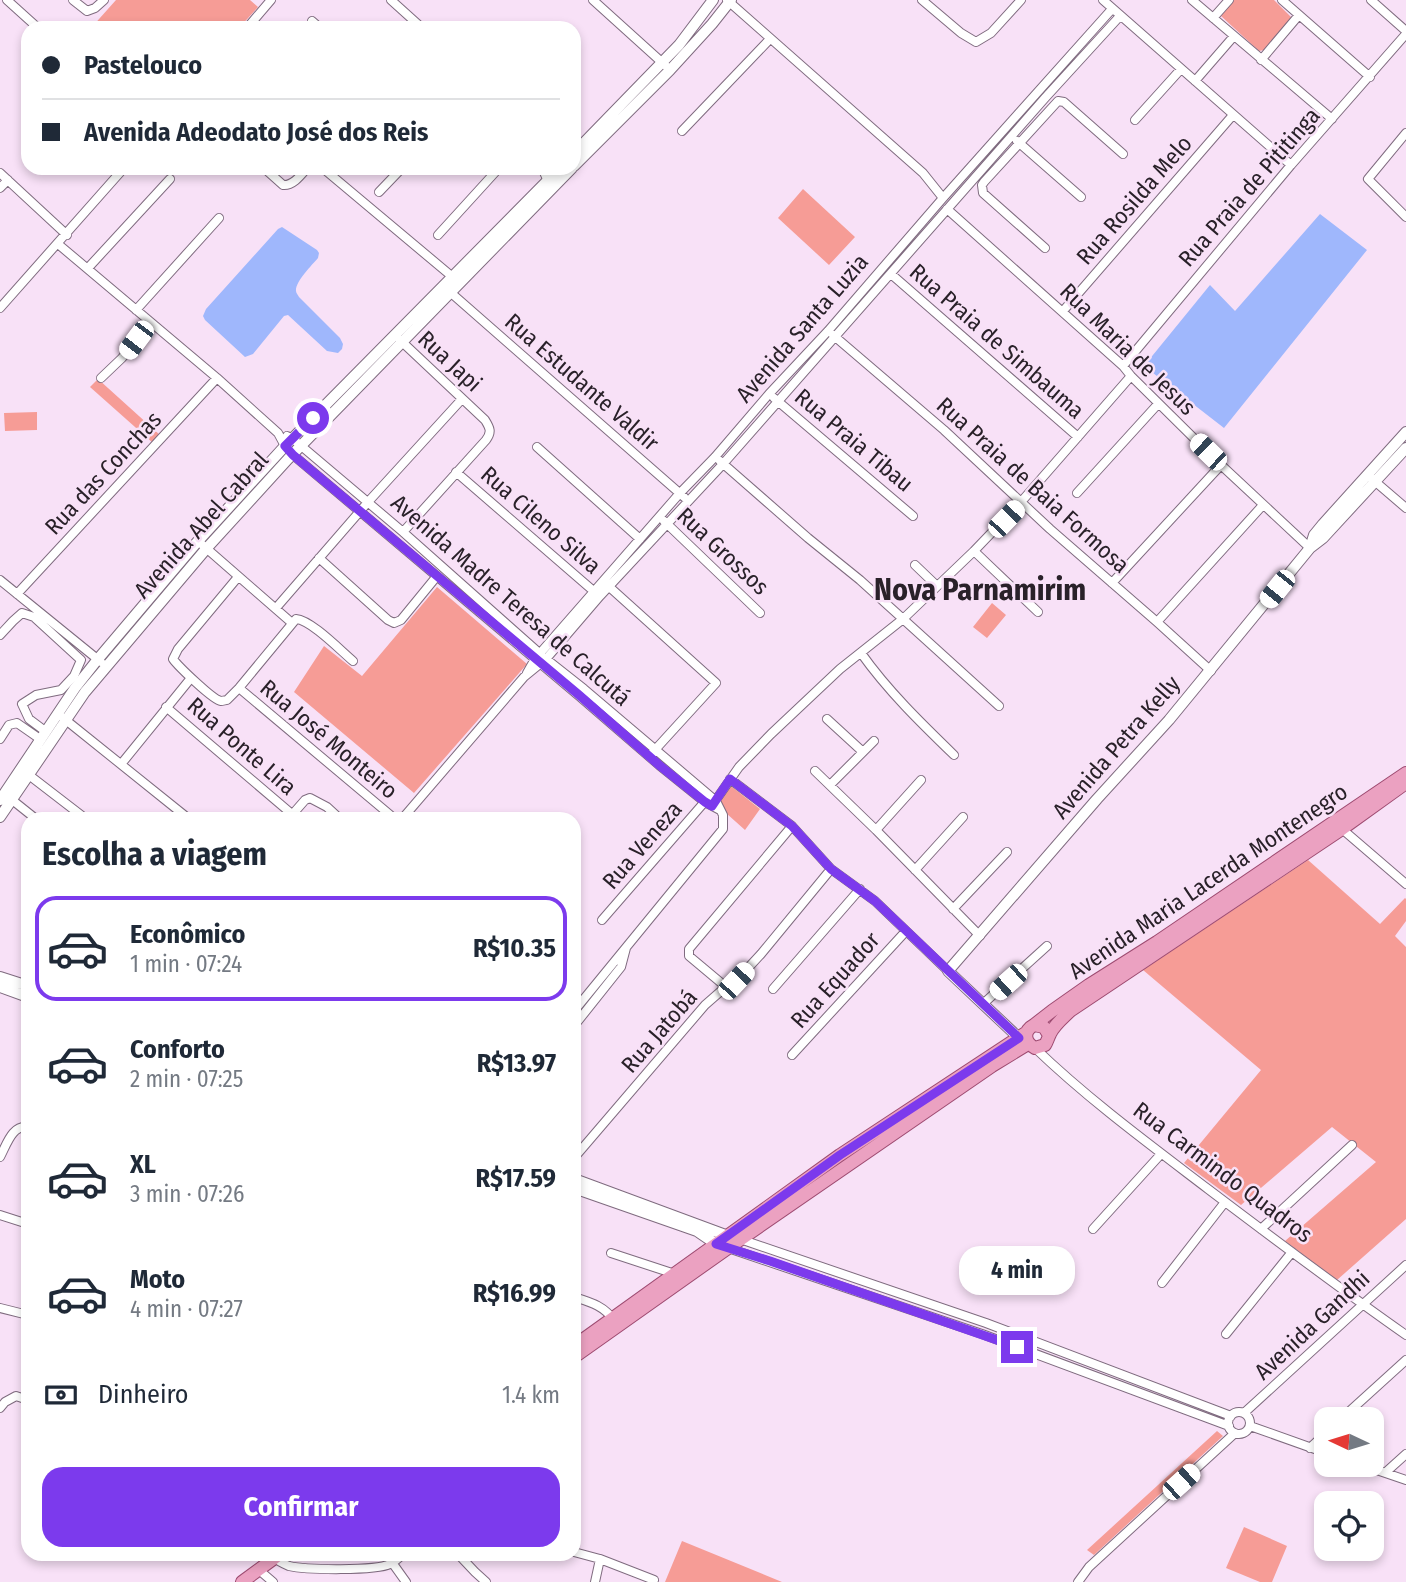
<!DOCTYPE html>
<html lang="pt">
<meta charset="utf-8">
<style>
:root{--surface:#fff;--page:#f2f2f3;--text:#1f2937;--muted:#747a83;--line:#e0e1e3;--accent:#7c3aed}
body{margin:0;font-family:"Fira Sans Condensed",sans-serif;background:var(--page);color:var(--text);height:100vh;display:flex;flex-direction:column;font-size:26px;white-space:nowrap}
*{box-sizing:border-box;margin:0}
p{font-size:23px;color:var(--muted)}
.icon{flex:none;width:38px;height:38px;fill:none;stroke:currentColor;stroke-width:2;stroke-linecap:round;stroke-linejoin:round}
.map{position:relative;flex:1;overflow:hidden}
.panel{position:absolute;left:21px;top:812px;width:560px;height:749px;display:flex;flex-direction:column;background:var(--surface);border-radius:21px;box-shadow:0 4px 10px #0003}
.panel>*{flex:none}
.banner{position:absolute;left:21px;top:21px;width:560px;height:154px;border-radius:21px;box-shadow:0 4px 10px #0003;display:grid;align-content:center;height:154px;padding:0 21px;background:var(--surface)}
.needle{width:46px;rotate:274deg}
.fabs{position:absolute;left:1314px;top:1407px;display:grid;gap:14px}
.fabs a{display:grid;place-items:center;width:70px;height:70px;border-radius:14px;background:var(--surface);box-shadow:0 4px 10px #0003;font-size:35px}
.end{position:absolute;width:32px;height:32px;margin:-16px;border:9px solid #7c3aed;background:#fff;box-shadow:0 0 0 4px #fff}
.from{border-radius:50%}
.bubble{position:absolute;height:49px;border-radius:21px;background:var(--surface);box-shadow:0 4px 10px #0003;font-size:23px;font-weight:700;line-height:49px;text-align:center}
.car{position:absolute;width:21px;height:42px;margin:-21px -10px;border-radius:9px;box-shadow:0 0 5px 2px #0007;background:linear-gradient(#fff 24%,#345 0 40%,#fff 0 76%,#345 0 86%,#fff 0)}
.banner b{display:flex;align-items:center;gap:24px;height:66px;font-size:26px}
.banner b+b{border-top:2px solid var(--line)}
.banner i{width:18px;height:18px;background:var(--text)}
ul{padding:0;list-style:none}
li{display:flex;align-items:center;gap:21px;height:105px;margin:0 14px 10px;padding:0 7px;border:4px solid transparent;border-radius:21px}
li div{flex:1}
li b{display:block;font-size:26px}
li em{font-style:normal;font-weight:700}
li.active{border-color:var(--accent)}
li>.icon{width:63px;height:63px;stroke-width:1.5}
h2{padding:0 21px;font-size:32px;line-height:84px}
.pay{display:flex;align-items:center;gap:18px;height:77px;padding:0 21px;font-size:26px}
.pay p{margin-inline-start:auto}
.button{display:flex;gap:14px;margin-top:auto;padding:14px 21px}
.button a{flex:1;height:80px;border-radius:21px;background:var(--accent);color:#fff;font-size:28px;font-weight:700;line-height:80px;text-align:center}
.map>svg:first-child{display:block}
.green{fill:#f69c96}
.water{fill:#9fb7fc}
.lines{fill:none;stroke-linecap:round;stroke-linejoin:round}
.street-casing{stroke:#7f6b7f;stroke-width:10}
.secondary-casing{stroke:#7f6b7f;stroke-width:12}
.primary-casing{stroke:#9e4b71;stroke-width:14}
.street{stroke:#fff;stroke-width:8}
.secondary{stroke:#fff;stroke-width:10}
.primary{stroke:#eba1c1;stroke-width:12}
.route{stroke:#7c3aed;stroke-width:9}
.labels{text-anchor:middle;stroke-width:5;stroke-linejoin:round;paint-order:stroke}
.street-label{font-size:23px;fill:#292129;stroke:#f8e1f7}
.district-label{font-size:30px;font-weight:bold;fill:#292129;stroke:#f8e1f7}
</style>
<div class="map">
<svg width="1406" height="1582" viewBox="0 0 1406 1582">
<rect width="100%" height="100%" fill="#f8e1f7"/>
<path class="green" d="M116 0H250L258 7 239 28H91Z
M1234 0H1274L1291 17 1290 20 1264 50 1259 51 1221 16Z
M803 189 855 237 829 265 778 218Z
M98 379 160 435 153 443 90 387Z
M37 412V430L5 431 4 413Z
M437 587 527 664 414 793 294 692 324 646 362 676Z
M992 603 1006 615 987 638 973 627Z
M731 786 760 809 745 830 717 805Z
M1308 860 1380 924 1405 898 1406 899V921L1395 936 1406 947V1219L1337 1280 1285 1241 1376 1162 1332 1127 1241 1205 1184 1163 1261 1070 1143 970Z
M1217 1431 1223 1436 1094 1555 1087 1550Z
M1244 1527 1287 1546 1272 1582H1260L1226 1568Z
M682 1541 782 1582H665Z"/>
<path class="water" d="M1320 214 1367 250 1224 428 1144 366 1210 285 1235 311Z
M282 227 317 250 319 253 318 258C312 265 295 282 296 291 296 293 298 295 299 297L340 338 343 344 342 349 338 353 327 351 288 315 284 316 253 354 245 357 205 320 203 316 206 309 278 229Z"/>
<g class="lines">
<defs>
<path id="street" d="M7 0 38 28
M73 0 87 11 95 8 104 0
M391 0 422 28
M593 0 666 66
M727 0 923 173 943 198
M922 0 961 33 976 42 991 33 1021 0
M1103 0 1291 165
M1192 0 1332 119
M1282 0 1370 77
M1371 0 1406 31
M1213 18 1229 0
M312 21 320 28
M247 28 271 0
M1261 60 1299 15
M1195 81 1234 36
M1135 120 1181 69
M682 131 770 39
M1406 133 1368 179 1406 217
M1017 141 1081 197
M264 168 283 185C293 186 301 175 307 168
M542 168 548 181
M325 170 455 279
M0 173 67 235
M0 188 8 180
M379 192 402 168
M947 209 1123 366 1131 376 1221 465 1310 548
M438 235 499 168
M58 244 217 378 278 433 285 446 293 455 579 696 659 765 705 802 720 810
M1045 248 983 193 982 185 984 182 1058 101 1064 102 1123 154
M88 268 170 179
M891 274 1078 437
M450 292 684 497
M0 308 124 168
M136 310 219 218
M1063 311 1233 115
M833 335 944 430 1050 529 1157 622 1211 671
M400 340 485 420C490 428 492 432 486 440L403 532
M1123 366 1291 165 1406 34
M101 378 122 358 150 322
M774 398 913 516
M287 436 293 439 403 532 546 659 584 689 716 801 723 815V829L574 1011
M537 447 640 539
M720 461 808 538 860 580 999 706
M456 472 597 594
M1371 478 1406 508
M1077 493 1158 404
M664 521 760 613
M198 541 292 623
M974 551 1038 612
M319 558 388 620 394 623 401 620 437 576
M915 565 937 586
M238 577 178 649 173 659C178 666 213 700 221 701 223 701 225 700 227 700L239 688 296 619C311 620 340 650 353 661
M0 580 101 662
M605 583 716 683 653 752
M1112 583 1221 465
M17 594 217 378
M276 608 368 502 462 399
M1157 622 1263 505
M0 635 13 621 22 613 34 617 81 660 74 676 61 690 36 695 22 704 29 719 45 731
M861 653C888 691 921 723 954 755
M527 673 535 659 680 493 715 457 769 394 828 331 943 198 1112 9
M239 688 395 819
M166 707 293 815
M62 717 189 819
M827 719 863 752
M0 739 9 725 17 723 40 739
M122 763 191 678
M815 771 876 830 980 936
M25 772 86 819
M730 779 792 826 831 869 875 901 948 971
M830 785 874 741
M11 799 36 819
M713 804 739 767 771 734 840 669 903 619 974 551 1021 502 1131 376
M291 816 305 800 310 798 327 807 340 819
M402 819 524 677 546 659 600 596 723 464 1045 98 1120 16
M1342 829 1406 884
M876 830 921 780
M915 870 963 817
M953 909 1007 852
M602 920 708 798
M726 987 689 956V949L792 826
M773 989 860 889
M984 1003 1047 946
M574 1026 621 967 626 948
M1035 1048C1088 1099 1149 1144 1208 1189 1274 1239 1339 1288 1406 1335
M792 1055 906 931
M0 1157C7 1144 12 1125 28 1127
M574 1158 705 1005 721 991 736 981 761 954 831 869
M0 1215 28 1224
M1093 1229 1161 1154
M1261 1229 1352 1145
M740 1239 986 1323 1231 1416
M728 1248 982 1334 1229 1426
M611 1253 675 1274
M1162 1283 1225 1202
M574 1297C590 1302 605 1306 614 1321
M0 1308 28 1315
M1226 1334 1292 1252
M0 1408 5 1402 16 1396 28 1400
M1228 1423a11 11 0 1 1 22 0a11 11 0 1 1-22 0Z
M1244 1413 1406 1265
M1341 1419 1406 1360
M1250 1426 1326 1453
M1310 1448 1326 1433
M1362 1465 1406 1480
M1386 1472 1406 1454
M574 1552 600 1559 654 1580
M386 1554 406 1582
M458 1554 475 1572 486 1582
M275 1558C279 1562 284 1564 289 1566 306 1570 376 1571 390 1564 395 1562 399 1558 403 1554
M259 1570 273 1582
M595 1582 600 1559
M1078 1582 1089 1567 1235 1433"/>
<path id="secondary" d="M574 153 679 45 713 0
M574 166 670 70 712 24 731 0
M1310 548 1314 535 1323 524 1406 432
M0 800 75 688 98 659 198 541 285 446 560 168
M0 817 85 692 206 549 288 459 572 168
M0 977 28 986
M0 987 28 997
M1019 1038 948 971 1097 799 1169 720 1310 548 1323 538 1406 448
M574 1179 728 1236
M574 1188 697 1231 716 1244 724 1246"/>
<path id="primary" d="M1034 1025 1052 1011 1089 985 1157 942 1406 773
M1049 1035 1044 1027 1034 1025C1023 1031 1024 1042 1035 1048L1045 1045C1047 1042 1048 1038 1050 1034 1054 1025 1063 1018 1070 1011L1342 829 1406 783
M574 1346 840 1155 1027 1032
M574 1357 728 1248 992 1066 1028 1044
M242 1582 280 1554"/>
</defs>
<use href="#street" class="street-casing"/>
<use href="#secondary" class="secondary-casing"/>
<use href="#primary" class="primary-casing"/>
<use href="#street" class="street"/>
<use href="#secondary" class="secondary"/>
<use href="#primary" class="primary"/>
</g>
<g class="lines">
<path class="route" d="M313 418 285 446 293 455 579 695 659 765 705 802 712 806 730 779 792 826 831 869 875 901 1019 1038 840 1155 716 1244 770 1261 1017 1347"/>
</g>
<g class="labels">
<g class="street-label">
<text transform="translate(1249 187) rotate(-49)" y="8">Rua Praia de Pititinga</text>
<text transform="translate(1134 200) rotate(-49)" y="8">Rua Rosilda Melo</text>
<text transform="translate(802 328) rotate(-49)" y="8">Avenida Santa Luzia</text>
<text transform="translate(997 341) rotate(41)" y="8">Rua Praia de Simbauma</text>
<text transform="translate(1128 349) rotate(44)" y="8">Rua Maria de Jesus</text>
<text transform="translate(450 361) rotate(43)" y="8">Rua Japi</text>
<text transform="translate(582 382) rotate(41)" y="8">Rua Estudante Valdir</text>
<text transform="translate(854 440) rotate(40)" y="8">Rua Praia Tibau</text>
<text transform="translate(103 473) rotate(-47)" y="8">Rua das Conchas</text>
<text transform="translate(1033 485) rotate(42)" y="8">Rua Praia de Baia Formosa</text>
<text transform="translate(541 520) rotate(41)" y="8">Rua Cileno Silva</text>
<text transform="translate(201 525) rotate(-48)" y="8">Avenida Abel Cabral</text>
<text transform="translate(723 551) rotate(43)" y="8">Rua Grossos</text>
<text transform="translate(511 600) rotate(41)" y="8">Avenida Madre Teresa de Calcutá</text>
<text transform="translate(329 739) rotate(40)" y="8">Rua José Monteiro</text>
<text transform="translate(242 746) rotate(41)" y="8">Rua Ponte Lira</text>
<text transform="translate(1116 747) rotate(-49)" y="8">Avenida Petra Kelly</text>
<text transform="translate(642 845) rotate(-49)" y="8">Rua Veneza</text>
<text transform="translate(1208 881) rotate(-34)" y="8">Avenida Maria Lacerda Montenegro</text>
<text transform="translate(835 980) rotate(-48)" y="8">Rua Equador</text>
<text transform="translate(659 1031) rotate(-49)" y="8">Rua Jatobá</text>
<text transform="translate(1223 1172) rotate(37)" y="8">Rua Carmindo Quadros</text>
<text transform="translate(1312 1325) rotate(-43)" y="8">Avenida Gandhi</text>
</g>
<g class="district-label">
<text x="980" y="600">Nova Parnamirim</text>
</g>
</g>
</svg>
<div class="fabs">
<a><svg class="needle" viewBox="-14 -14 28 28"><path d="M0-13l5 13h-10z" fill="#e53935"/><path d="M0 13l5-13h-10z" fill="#747a83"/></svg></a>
<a><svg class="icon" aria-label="locate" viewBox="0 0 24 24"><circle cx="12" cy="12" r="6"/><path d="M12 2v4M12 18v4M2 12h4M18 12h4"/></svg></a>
</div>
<i class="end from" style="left:313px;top:418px"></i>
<i class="end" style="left:1017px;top:1347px"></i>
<div class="bubble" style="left:959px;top:1246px;width:116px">4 min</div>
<i class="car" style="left:136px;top:340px;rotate:217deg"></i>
<i class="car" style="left:1208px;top:452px;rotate:314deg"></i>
<i class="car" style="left:1006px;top:519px;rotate:44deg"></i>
<i class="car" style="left:1277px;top:589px;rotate:219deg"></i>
<i class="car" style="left:736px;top:981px;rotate:43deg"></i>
<i class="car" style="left:1008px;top:982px;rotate:228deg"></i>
<i class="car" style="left:1181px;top:1482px;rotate:48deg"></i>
<div class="banner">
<b><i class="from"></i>Pastelouco</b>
<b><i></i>Avenida Adeodato José dos Reis</b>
</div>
<section class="panel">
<h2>Escolha a viagem</h2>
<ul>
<li class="active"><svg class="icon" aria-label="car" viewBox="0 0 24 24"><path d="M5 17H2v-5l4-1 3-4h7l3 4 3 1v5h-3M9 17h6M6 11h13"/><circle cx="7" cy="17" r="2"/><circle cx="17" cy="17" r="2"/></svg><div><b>Econômico</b><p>1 min · 07:24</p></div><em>R$10.35</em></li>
<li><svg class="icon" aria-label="car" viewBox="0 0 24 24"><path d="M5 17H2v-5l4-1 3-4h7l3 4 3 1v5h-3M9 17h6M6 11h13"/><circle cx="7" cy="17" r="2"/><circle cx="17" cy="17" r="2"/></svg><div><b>Conforto</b><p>2 min · 07:25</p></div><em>R$13.97</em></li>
<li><svg class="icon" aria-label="car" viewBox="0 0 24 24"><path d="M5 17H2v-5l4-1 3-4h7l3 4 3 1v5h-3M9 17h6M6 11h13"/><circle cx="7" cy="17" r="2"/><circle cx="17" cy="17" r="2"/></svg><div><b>XL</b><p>3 min · 07:26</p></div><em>R$17.59</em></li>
<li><svg class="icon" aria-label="car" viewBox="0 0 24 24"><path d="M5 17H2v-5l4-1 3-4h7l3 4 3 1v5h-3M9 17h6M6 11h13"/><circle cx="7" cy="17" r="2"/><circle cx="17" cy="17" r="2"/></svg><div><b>Moto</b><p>4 min · 07:27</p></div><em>R$16.99</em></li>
</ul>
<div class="pay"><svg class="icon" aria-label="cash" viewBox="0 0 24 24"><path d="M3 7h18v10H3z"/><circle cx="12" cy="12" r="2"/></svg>Dinheiro<p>1.4 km</p></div>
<div class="button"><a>Confirmar</a></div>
</section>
</div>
